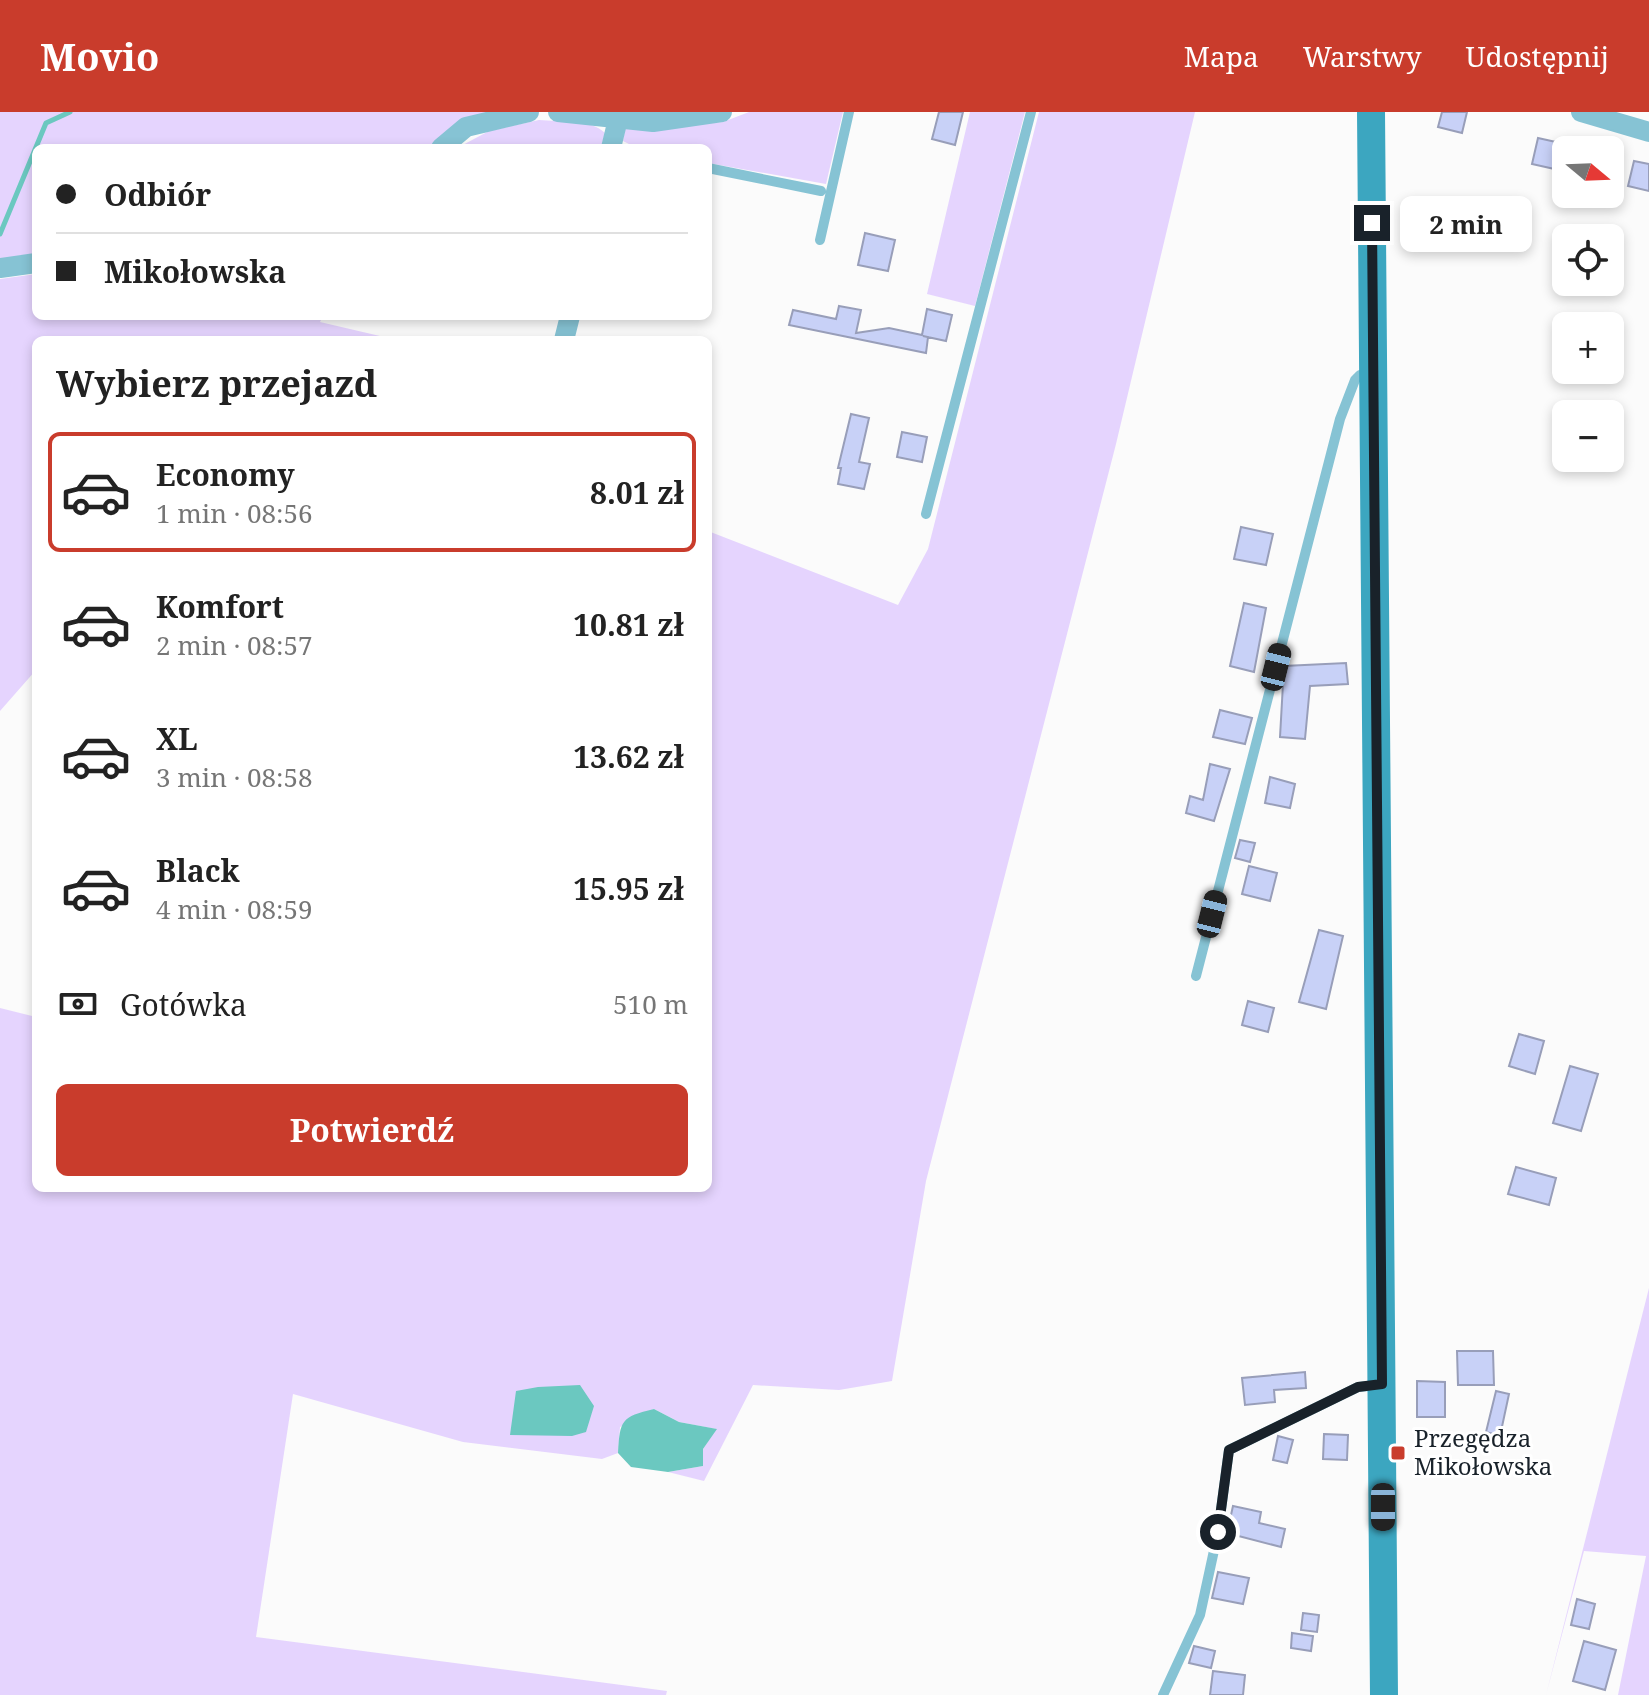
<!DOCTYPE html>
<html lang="pl">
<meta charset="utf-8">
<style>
:root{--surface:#fff;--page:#f2f2f2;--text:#222;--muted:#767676;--line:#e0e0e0;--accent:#c93c2c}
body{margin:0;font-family:"Noto Serif",serif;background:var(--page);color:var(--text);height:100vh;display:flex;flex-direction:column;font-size:30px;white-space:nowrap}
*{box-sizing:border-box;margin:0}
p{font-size:26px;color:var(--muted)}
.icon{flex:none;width:44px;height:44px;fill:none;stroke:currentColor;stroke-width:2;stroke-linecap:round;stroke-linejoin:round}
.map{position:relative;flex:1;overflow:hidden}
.panel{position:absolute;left:32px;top:224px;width:680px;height:856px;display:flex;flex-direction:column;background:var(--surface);border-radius:12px;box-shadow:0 4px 12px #0003}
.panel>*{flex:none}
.banner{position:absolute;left:32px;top:32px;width:680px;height:176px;border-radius:12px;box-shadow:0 4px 12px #0003;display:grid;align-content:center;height:176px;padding:0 24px;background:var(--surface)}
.needle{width:52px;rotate:109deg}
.tools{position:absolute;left:1552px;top:24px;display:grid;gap:16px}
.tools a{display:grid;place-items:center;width:72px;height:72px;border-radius:12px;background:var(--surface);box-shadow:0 4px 12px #0003;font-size:40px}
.end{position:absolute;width:36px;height:36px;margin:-18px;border:10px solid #19222a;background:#fff;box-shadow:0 0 0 4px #fff}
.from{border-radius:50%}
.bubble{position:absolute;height:56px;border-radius:12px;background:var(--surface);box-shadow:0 4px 12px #0003;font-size:26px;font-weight:700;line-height:56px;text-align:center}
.car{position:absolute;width:24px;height:48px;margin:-24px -12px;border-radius:10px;box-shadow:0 0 6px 2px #0007;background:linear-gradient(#222 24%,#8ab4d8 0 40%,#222 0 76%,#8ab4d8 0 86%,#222 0)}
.banner b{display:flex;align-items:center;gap:28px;height:76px;font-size:30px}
.banner b+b{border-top:2px solid var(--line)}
.banner i{width:20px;height:20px;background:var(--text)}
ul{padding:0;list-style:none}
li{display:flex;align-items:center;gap:24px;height:120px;margin:0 16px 12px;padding:0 8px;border:4px solid transparent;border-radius:12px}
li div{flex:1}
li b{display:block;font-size:30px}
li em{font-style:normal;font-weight:700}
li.active{border-color:var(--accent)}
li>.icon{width:72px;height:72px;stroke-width:1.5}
h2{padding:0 24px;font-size:36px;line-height:96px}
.pay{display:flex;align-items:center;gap:20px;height:88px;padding:0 24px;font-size:30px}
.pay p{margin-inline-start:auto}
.button{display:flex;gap:16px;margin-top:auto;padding:16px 24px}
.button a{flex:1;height:92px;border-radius:12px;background:var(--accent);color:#fff;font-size:32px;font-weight:700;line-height:92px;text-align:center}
header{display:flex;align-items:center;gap:48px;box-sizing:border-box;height:112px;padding:0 40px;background:var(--accent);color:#fff}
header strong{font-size:38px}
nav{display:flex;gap:44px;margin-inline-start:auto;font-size:28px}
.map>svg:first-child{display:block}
.green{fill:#e5d4fe}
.water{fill:#6bc8c0}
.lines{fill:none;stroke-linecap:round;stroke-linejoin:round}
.stream{stroke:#6bc8c0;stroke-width:5}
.building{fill:#c8d1f7;stroke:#989eb9;stroke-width:2}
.service{stroke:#86c3d4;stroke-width:10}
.minor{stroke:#86c3d4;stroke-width:20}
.secondary{stroke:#3ca6c0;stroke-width:28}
.route{stroke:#19222a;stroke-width:10}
.poi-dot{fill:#c93c2c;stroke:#fff;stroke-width:3}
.labels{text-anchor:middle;stroke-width:6;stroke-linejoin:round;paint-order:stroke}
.poi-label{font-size:24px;fill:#19222a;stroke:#fff;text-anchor:start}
</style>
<header>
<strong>Movio</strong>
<nav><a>Mapa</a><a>Warstwy</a><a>Udostępnij</a></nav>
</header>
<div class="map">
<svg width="1649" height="1583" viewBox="0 0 1649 1583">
<rect width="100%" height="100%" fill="#fbfbfb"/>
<path class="green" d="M0 0H504L460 10 429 36H36V142L0 148Z
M749 0H843L826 72 708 51V36H637L623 29 625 17 723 10Z
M970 0H1025L975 194 927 182Z
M1039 0H1195L1116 332 926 1069 892 1269 839 1278 753 1273 704 1369 668 1360 703 1354V1337L716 1317 679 1310 654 1297 620 1315 618 1341 602 1347 463 1330 293 1282 256 1525 667 1579 666 1583H0V896L36 905V1076H708V419L898 493 928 437Z
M539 8C560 10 590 6 605 21L601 36H457L489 19Z
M36 162V204H254L260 206 323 204 320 210 397 228H36V558L0 599V167Z
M1649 1176V1583H1618L1646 1444 1584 1439 1546 1583Z"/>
<path class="water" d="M580 1273 594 1294 586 1320 572 1324 510 1323 516 1279 538 1275Z
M654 1297 679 1310 717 1317 703 1337V1354L668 1360 631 1355 618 1341C620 1308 621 1305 654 1297Z"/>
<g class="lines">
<path class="stream" d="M0 122 46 11 70 0"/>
</g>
<path class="building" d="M939 0H963L955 33 932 27Z
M1442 0H1467L1462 21 1438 15Z
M1538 26 1565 32 1559 58 1532 52Z
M1634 49 1649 52V79L1628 74Z
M865 121 895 128 888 159 858 153Z
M839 194 861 198 856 221 889 216 922 223 927 197 952 203 946 229 923 224 928 225 926 241 789 213 793 198 836 207Z
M851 302 869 306 859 350 870 352 864 377 838 372 841 356H838Z
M902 320 927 325 922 350 897 345Z
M1241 415 1273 422 1266 453 1234 447Z
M1244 491 1266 496 1254 560 1230 554Z
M1346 551 1348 572 1310 574 1305 627 1280 625 1284 554Z
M1220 598 1252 606 1245 632 1213 625Z
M1210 652 1230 657 1214 709 1186 701 1190 684 1203 688Z
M1270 665 1295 672 1290 696 1265 691Z
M1240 728 1255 731 1250 750 1235 746Z
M1249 754 1277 761 1270 789 1242 782Z
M1319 818 1343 824 1326 897 1299 890Z
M1248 889 1274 896 1268 920 1242 913Z
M1519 922 1544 929 1535 962 1509 954Z
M1570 954 1598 962 1581 1019 1553 1011Z
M1516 1055 1556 1066 1549 1093 1508 1082Z
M1457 1239H1493L1494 1273H1458Z
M1305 1260 1306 1276 1274 1278 1275 1290 1245 1293 1242 1266Z
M1417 1269 1445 1270V1305H1417Z
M1496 1279 1509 1282 1500 1324 1486 1320Z
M1324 1322 1348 1323 1347 1348 1323 1347Z
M1278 1324 1293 1328 1287 1351 1273 1348Z
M1233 1394 1261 1400 1259 1411 1285 1417 1281 1435 1227 1421Z
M1218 1460 1249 1466 1243 1492 1212 1486Z
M1577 1487 1595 1492 1589 1517 1571 1513Z
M1303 1501 1319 1503 1317 1520 1301 1518Z
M1292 1521 1313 1524 1311 1539 1291 1536Z
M1584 1529 1616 1538 1605 1578 1573 1569Z
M1194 1534 1215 1539 1211 1556 1189 1551Z
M1213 1559 1245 1563 1243 1583H1210Z"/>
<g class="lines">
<path class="service" d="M708 56 821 79
M820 128 849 0
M926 402 1031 0
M1196 864 1340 307 1355 268 1360 263 1372 262
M1163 1583 1200 1503 1218 1420 1229 1338 1358 1275 1380 1273"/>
<path class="minor" d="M558 0 653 10 722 0
M1581 0 1649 20
M441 36 466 15 529 0
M611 36 618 7
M0 156 36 151
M564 228 570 204"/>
<path class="secondary" d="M1371 0 1384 1583"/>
</g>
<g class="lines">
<path class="route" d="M1218 1420 1229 1338 1358 1275 1382 1272 1372 111"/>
</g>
<rect class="poi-dot" x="1390" y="1333" width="16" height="16" rx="4"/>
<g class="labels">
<g class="poi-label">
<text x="1414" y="1335">Przegędza<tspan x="1414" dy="28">Mikołowska</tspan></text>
</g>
</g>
</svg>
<div class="tools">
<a><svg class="needle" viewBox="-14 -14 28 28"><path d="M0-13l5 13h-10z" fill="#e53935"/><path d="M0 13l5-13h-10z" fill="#767676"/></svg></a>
<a><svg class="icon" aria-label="locate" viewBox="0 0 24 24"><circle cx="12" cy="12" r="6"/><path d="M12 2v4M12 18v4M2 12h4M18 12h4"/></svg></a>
<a>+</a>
<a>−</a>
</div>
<i class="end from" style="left:1218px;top:1420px"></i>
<i class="end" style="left:1372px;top:111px"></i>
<div class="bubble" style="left:1400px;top:84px;width:132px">2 min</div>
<i class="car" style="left:1276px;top:555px;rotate:14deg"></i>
<i class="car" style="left:1212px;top:802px;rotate:14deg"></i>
<i class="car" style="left:1383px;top:1395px;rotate:180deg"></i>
<div class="banner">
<b><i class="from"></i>Odbiór</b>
<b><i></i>Mikołowska</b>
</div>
<section class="panel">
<h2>Wybierz przejazd</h2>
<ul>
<li class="active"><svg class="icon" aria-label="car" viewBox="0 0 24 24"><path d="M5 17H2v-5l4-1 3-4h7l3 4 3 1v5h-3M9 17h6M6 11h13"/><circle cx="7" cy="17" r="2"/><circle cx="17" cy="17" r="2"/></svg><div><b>Economy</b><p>1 min · 08:56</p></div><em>8.01 zł</em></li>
<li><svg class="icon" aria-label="car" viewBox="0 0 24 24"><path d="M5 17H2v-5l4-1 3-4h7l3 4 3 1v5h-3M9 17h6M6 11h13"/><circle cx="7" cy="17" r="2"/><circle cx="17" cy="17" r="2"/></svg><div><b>Komfort</b><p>2 min · 08:57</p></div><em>10.81 zł</em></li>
<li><svg class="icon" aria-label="car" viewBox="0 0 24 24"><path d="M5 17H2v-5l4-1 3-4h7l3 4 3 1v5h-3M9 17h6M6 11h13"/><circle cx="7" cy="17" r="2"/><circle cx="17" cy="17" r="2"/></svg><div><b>XL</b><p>3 min · 08:58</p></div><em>13.62 zł</em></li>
<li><svg class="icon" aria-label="car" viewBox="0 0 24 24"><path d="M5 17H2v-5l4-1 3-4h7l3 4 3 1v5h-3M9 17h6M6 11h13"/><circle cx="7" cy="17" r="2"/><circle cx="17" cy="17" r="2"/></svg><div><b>Black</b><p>4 min · 08:59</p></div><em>15.95 zł</em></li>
</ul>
<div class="pay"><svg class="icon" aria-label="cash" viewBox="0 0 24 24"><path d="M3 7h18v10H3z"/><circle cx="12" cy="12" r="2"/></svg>Gotówka<p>510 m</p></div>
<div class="button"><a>Potwierdź</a></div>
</section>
</div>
